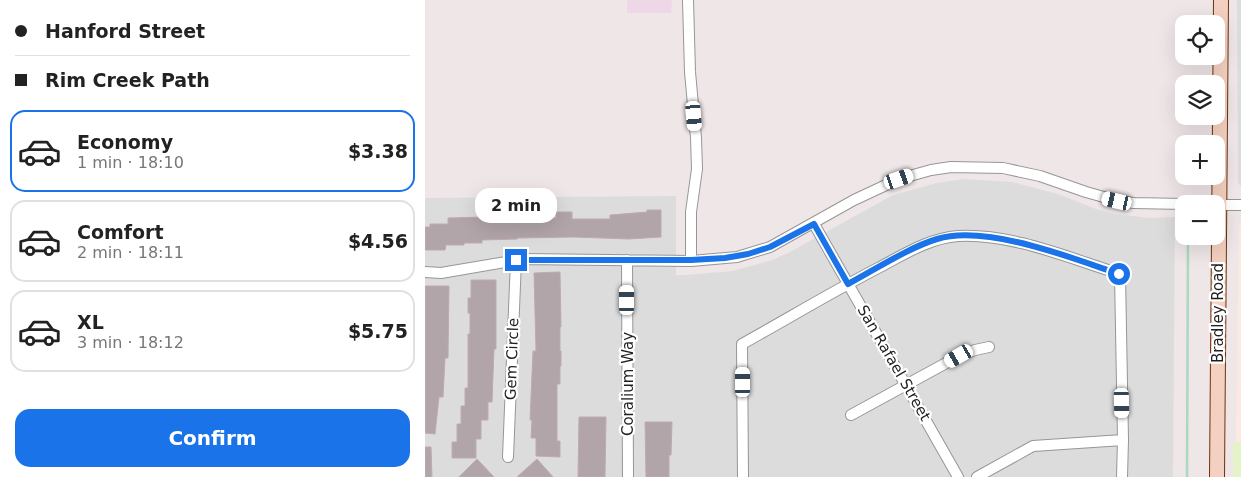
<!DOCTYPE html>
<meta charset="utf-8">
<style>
:root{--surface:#fff;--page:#f2f2f2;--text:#222;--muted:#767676;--line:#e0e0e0;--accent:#1a73e8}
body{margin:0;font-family:"DejaVu Sans",sans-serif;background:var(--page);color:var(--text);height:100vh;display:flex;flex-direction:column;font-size:19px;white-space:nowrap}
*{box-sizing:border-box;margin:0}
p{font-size:16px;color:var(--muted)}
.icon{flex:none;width:28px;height:28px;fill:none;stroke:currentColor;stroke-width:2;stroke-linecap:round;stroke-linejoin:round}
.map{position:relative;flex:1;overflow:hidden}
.side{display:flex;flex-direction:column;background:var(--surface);width:425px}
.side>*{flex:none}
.top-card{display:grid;align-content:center;height:110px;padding:0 15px;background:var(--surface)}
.controls{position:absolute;left:750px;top:15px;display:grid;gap:10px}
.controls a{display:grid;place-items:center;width:50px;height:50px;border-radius:10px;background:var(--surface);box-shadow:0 5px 20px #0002;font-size:25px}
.end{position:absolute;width:22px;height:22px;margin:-11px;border:6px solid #1a73e8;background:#fff;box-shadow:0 0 0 2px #fff}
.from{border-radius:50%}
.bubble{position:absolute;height:35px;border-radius:15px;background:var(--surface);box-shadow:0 5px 20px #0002;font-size:16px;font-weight:700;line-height:35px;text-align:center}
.car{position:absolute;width:15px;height:30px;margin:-15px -8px;border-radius:6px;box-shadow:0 0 4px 1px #0007;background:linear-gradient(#fff 24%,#345 0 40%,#fff 0 76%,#345 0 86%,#fff 0)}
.top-card b{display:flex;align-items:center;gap:18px;height:48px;font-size:19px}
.top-card b+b{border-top:1px solid var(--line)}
.top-card i{width:12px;height:12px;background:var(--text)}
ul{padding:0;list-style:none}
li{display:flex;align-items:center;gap:15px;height:82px;margin:0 10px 8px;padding:0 5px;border:2px solid var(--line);border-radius:15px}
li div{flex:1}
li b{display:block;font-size:19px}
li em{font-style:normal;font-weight:700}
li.active{border-color:var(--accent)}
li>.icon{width:45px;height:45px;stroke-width:1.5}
.action{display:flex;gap:10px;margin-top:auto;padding:10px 15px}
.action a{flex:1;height:58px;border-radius:15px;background:var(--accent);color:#fff;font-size:20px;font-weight:700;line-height:58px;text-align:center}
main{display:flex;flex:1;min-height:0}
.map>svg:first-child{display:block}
.residential{fill:#dddcdd}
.commercial{fill:#eed7e7}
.education{fill:#fce9e2}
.park{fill:#e5f4c8}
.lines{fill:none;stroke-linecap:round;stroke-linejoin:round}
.stream{stroke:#abd8c1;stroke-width:2.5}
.building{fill:#b1a5a9;stroke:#bfaab0}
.street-casing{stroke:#969696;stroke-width:12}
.secondary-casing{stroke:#6c3210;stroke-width:16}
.street{stroke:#fff;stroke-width:10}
.secondary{stroke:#f3d0c0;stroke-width:14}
.route{stroke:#1a73e8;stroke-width:6}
.labels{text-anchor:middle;stroke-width:4.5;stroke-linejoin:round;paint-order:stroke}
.street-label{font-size:15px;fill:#1f1f1f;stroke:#fff}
</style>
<main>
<section class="side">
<div class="top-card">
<b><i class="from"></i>Hanford Street</b>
<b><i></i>Rim Creek Path</b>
</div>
<ul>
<li class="active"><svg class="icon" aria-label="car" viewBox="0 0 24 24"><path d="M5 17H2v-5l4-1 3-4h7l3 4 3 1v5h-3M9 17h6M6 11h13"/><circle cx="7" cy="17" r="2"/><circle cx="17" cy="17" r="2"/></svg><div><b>Economy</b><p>1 min · 18:10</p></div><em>$3.38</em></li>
<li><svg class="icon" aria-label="car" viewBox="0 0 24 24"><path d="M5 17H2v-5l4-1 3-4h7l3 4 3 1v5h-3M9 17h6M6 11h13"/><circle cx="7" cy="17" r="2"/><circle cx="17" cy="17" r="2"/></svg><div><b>Comfort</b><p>2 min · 18:11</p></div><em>$4.56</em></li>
<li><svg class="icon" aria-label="car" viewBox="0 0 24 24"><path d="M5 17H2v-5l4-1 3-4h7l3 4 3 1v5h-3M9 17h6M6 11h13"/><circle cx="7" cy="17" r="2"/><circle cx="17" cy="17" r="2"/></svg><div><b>XL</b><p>3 min · 18:12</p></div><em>$5.75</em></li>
</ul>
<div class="action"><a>Confirm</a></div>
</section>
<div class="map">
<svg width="816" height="477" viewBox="0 0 816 477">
<rect width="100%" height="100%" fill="#efe6e7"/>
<path class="residential" d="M812 0H816V186L813 183Z
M539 179 587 182 633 194 671 209 691 214 724 218 750 217 748 477H0V198L251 196V275H261L308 271 347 260 365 252 468 195 512 183Z"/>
<path class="commercial" d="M202 0H247L246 13H202Z"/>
<path class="education" d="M816 224V442H811L814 228Z"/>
<path class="park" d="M808 442H816V477H808Z"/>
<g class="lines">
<path class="stream" d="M762 477 763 236"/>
</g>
<path class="building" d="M222 210H236V237L204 239 149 237 92 238V239L57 240V243H39V245H21L20 250H0V227H5V224H23V218L59 217V212L95 214V212H110V218H131V212H147V219H185V215L222 212Z
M135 272 136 327H135V351H136V366H135V384H132V441H135V457L111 456V438H106L107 420H105L108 351H111L109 273Z
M46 280H71V349H69L67 402H63V420H56V439H51V458H27V442H32V424H36V406H40V388H43V334H45V313H43V298H46Z
M0 286H24L23 358H20L18 397H14L10 434 0 433Z
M154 417H181L180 477H153Z
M220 422H247L246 455H244V477H221Z
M0 447H6L7 477H0Z
M52 459 69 477H34Z
M112 459 128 477H92Z"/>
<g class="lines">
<defs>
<path id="street" d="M263 0 265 72 271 138 272 169 266 212V261
M791 205H816
M389 224 533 477
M202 260 203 477
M0 272 16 273 98 259 266 261 312 257 345 247 429 200 474 179 506 170 526 167 578 168 615 176 661 192 693 201 709 203 759 204
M426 415 534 356 550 350 564 347
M83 457 91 260
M318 477 317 344C362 319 407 292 453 268 478 255 504 238 533 236 586 233 644 258 695 274L698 440 697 477
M552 477 608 446 698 440"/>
<path id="secondary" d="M792 477 796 0"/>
</defs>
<use href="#street" class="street-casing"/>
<use href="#secondary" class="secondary-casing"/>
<use href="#street" class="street"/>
<use href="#secondary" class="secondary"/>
</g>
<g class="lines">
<path class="route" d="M91 260H266L300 258 323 254 345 247 389 224 423 284C449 270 485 247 512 239 561 224 647 258 694 274"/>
</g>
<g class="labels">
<g class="street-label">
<text transform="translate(793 313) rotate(-90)" y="5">Bradley Road</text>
<text transform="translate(87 359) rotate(-88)" y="5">Gem Circle</text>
<text transform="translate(469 363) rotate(60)" y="5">San Rafael Street</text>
<text transform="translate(203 384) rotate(-90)" y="5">Coralium Way</text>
</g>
</g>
</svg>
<div class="controls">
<a><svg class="icon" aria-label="locate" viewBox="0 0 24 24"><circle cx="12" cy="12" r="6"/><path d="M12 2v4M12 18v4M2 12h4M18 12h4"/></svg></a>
<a><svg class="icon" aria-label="layers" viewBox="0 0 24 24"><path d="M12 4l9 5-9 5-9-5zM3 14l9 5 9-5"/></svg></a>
<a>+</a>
<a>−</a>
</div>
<i class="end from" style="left:694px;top:274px"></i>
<i class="end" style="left:91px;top:260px"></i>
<div class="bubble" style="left:50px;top:188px;width:82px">2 min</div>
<i class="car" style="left:269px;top:116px;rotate:175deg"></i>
<i class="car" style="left:474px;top:179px;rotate:71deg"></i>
<i class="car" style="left:692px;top:201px;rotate:283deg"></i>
<i class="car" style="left:202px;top:300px;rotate:0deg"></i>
<i class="car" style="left:534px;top:356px;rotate:240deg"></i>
<i class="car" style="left:318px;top:382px;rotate:0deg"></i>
<i class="car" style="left:697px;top:403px;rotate:179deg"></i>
</div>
</main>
